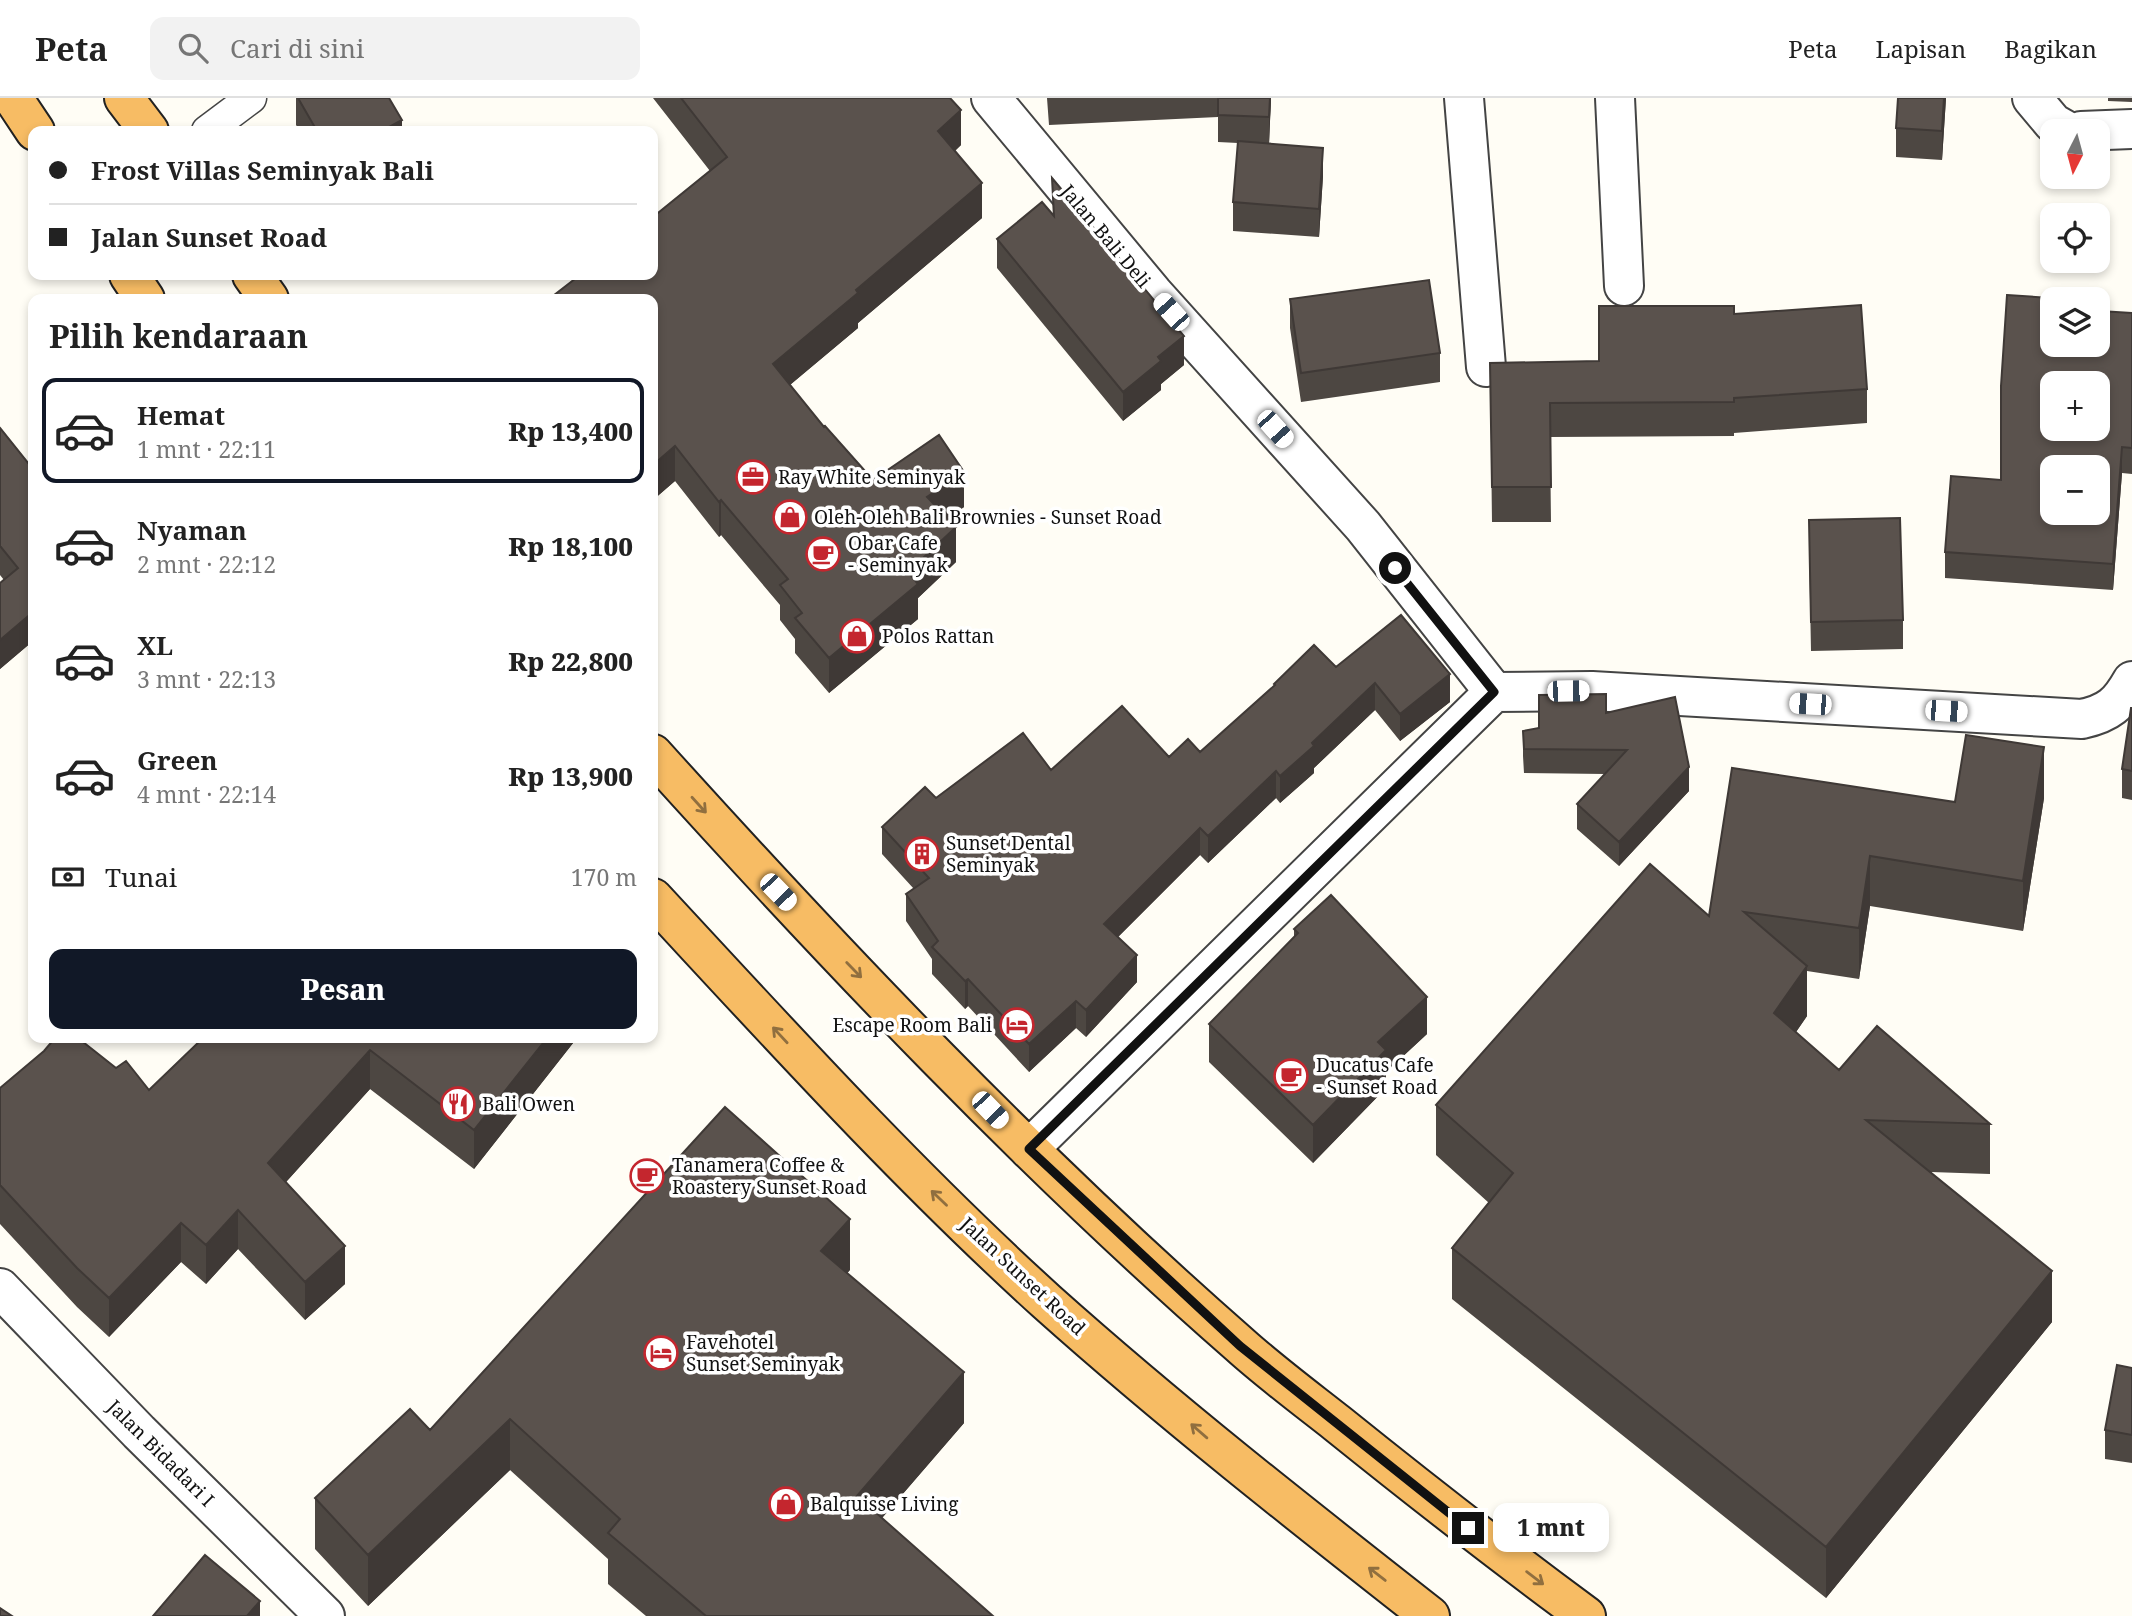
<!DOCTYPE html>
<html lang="id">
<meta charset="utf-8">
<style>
:root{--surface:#fff;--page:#f2f2f2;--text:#222;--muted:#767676;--line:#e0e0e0;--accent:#111827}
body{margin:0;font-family:"Noto Serif",serif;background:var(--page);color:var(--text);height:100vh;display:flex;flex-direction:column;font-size:26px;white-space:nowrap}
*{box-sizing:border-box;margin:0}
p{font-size:23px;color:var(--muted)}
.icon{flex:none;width:38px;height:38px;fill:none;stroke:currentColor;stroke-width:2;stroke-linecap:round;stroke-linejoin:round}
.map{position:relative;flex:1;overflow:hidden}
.side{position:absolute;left:28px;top:196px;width:630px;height:749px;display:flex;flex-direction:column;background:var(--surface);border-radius:14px;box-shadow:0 4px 10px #0003}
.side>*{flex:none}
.top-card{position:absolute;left:28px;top:28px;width:630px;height:154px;border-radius:14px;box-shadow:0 4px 10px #0003;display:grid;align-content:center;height:154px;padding:0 21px;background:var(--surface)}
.needle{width:46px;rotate:186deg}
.tools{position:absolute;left:2040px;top:21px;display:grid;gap:14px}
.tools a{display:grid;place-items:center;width:70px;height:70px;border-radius:14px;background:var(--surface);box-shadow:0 4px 10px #0003;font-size:35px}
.end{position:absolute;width:32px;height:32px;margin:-16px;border:9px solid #111;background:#fff;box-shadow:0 0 0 4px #fff}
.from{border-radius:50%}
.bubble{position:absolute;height:49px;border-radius:14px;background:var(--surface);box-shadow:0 4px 10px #0003;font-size:23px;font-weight:800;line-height:49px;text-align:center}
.car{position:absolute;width:21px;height:42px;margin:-21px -10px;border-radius:9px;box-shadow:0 0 5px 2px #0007;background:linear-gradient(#fff 24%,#345 0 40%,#fff 0 76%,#345 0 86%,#fff 0)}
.top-card b{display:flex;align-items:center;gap:24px;height:66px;font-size:26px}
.top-card b+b{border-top:2px solid var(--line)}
.top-card i{width:18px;height:18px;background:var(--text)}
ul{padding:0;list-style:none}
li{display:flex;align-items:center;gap:21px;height:105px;margin:0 14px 10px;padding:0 7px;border:4px solid transparent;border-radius:14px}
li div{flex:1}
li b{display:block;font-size:26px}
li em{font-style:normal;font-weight:800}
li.active{border-color:var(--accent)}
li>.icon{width:63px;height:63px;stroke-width:1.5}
h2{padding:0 21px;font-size:32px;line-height:84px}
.pay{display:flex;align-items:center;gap:18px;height:77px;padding:0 21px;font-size:26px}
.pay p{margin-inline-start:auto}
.button{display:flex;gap:14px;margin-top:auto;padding:14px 21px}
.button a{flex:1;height:80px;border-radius:14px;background:var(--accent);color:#fff;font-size:28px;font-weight:800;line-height:80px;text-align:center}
header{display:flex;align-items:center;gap:42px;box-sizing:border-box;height:98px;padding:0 35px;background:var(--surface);border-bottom:2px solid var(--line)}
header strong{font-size:33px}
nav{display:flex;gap:38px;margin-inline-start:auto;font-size:24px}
.search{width:490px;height:63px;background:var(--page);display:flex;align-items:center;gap:18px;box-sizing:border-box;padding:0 24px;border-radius:14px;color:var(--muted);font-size:26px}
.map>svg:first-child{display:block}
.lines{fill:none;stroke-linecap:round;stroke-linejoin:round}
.service-casing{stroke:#444;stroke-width:33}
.minor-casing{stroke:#444;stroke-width:42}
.trunk-casing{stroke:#222;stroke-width:42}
.service{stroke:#fff;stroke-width:30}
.minor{stroke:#fff;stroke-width:38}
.trunk{stroke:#f7bc64;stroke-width:38}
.wall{fill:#4d4742}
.shaded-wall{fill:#3f3936}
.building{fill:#5a524d;stroke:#3f3936;stroke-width:2;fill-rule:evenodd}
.oneway{stroke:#906f3f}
.route{stroke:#111;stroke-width:9}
.labels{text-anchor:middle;stroke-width:7;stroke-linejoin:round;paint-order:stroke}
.street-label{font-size:19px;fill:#111;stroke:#fff}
.poi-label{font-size:19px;fill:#111;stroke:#fff;text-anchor:start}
</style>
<header>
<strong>Peta</strong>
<div class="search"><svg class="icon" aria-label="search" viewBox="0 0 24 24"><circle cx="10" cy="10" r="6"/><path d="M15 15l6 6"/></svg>Cari di sini</div>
<nav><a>Peta</a><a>Lapisan</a><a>Bagikan</a></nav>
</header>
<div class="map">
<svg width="2132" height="1518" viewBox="0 0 2132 1518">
<rect width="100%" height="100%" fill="#fffdf5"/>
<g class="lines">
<defs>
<path id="service" d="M207 33 251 0"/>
<path id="minor" d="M991 0 1153 195 1363 428 1494 594
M1464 0 1486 269
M1615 0 1624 188
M2032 0 2053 25 2067 33
M2081 33 2132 31
M1029 1051 1494 594 1592 593 2082 621C2109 615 2119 606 2132 583
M0 1190 139 1334 325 1518"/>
<path id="trunk" d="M13 0 35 33
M124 0 149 33
M129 177 145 201
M252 177 269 201
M653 656C838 861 1030 1063 1239 1246 1270 1274 1305 1300 1338 1326 1420 1392 1502 1456 1586 1518
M653 800C781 938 907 1077 1047 1204 1170 1314 1300 1416 1430 1518"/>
</defs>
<use href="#service" class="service-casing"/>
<use href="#minor" class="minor-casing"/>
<use href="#trunk" class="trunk-casing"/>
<use href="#service" class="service"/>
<use href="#minor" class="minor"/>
<use href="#trunk" class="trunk"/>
</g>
<path class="wall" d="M296 0H389L402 33H300L296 27Z
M653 0H950L961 47 955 53 982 120 858 225V230L790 287 824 329 873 382 964 409 948 420 956 464 918 500V521L829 595 795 555V541L780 522V507L721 437 719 439 675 383 653 402 710 73Z
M1047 0H1271L1269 46 1323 78 1319 139 1233 133V104L1238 45 1218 44V19L1049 27Z
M1898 0H1946L1942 62 1896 59V30Z
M2108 0H2132V4L2108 3Z
M1052 80 1184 267 1161 286V292L1123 323 997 170V141L1053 116Z
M1290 201 1440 255V284L1301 304 1290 230Z
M2101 213 2132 215V376L2122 375 2113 492 1945 480V454L2001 382Z
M1734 216 1867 291V325L1734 335V338L1550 339 1551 424H1492L1490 265 1599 263Z
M0 330 33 371V543L0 571 4 482 0 477Z
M1809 451 1903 522V551L1811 553Z
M1336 569 1450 604 1400 643 1375 612 1314 670V675L1280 705 1276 700 1208 765 1200 757 1118 839 1137 884 1086 939 1076 930 1029 974 968 908 965 911 932 876V861L906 823V796L914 791 882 756V729L936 700 1051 672 1169 659 1200 654 1274 588V586Z
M2132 610V702L2122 700V671Z
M1606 615 1689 693 1619 768 1577 731V706L1605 676 1524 675 1523 658V633Z
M2044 700 2023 833 1870 808 1859 881 1807 873V918L1796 934 1839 972 1990 1026V1076L1931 1074 2052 1224 1826 1500 1452 1201V1150L1489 1105 1436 1057V1007L1709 818 1955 704Z
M1294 831 1427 936 1386 974V990L1313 1065 1209 964V926L1294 839Z
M203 940H577L474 1071 370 991 286 1084 345 1186 305 1222 238 1151 206 1186 181 1164 109 1239 77 1209 0 1126V990L116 970 149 992Z
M850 1172 847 1175 964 1325 882 1420 993 1518H646L608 1486V1461L510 1372 368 1508 315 1451V1400L430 1332Z
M2132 1270V1365L2105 1361V1332Z"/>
<path class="shaded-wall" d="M1270 0H1271L1269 46V19Z
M1944 0H1946L1942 62V33Z
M961 12V47L938 68V33Z
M402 22V33H382Z
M1323 50V78L1319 139V111Z
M982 85V120L858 225V230L773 301V266L856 192Z
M1184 238V267L1161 286V292L1123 323V294L1158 259Z
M675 348V383L653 402V367Z
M2122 349V375L2113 492V466Z
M964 374V409L927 434V399Z
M721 402V437L719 439V404Z
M956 429V464L918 500V521L829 595V560L908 474Z
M33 514V543L0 571V542Z
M1450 576V604L1400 643V616Z
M1375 585V612L1314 670V675L1280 705V678L1312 645Z
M2044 649V700L2023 833V783Z
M1689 669V693L1619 768V744Z
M1276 673V700L1208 765V738Z
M1200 730V757L1104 853V826Z
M1870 758V808L1859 881V830Z
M1137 857V884L1086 939V912Z
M1807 868V918L1774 966V915Z
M968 881V908L965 911V883Z
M1427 899V936L1386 974V990L1313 1065V1027L1378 944Z
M1076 903V930L1029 974V946Z
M547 940H577L474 1071V1032Z
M370 952V991L268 1104V1065Z
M238 1112V1151L206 1186V1147Z
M850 1121V1172L821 1204V1153Z
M181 1125V1164L109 1239V1200Z
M345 1148V1186L305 1222V1184Z
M2052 1173V1224L1826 1500V1449Z
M964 1274V1325L857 1449V1398Z
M510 1321V1372L368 1508V1457Z
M260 1503V1518H247Z"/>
<path class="building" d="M298 0H389L402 22 382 33H317Z
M681 0H950L961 12 938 33 982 85 856 192 858 195 773 266 824 329 825 328 873 382 939 337 964 374 927 399 956 429 908 474 918 486 829 560 795 520 802 515 780 487 788 481 721 402 719 404 675 348 653 367V201H549L580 177H653V119L727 59Z
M1218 0H1270L1269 19 1218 17Z
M1898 0H1944L1942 33 1896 30Z
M1238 43 1323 50 1319 111 1233 104Z
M1052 80 1184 238 1158 259 1161 263 1123 294 997 141 1042 104 1054 118Z
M1429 182 1440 255 1301 275 1290 201Z
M2007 197 2065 201H2053V247H2098V204H2101L2100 213 2132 215V350L2122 349 2113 466 1945 454 1951 378 2001 382V288ZM2053 285H2098V331H2053ZM2053 369H2098V415H2053Z
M1861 207 1867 291 1734 300V304L1550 305 1551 389H1492L1490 265 1599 263V208H1734V216Z
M0 330 33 371V514L0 542V485L18 470 0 448Z
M1900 420 1903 522 1811 524 1809 422Z
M1401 517 1450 576 1400 616 1375 585 1312 645 1314 648 1280 678 1276 673 1208 738 1200 730 1104 826 1137 857 1086 912 1076 903 1029 946 968 881 965 883 932 849 938 843 906 796 929 780 882 729 925 689 936 700 1023 635 1051 672 1122 608 1169 659 1188 641 1200 654 1275 587 1274 586 1314 547 1336 569Z
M1606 596V615L1675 599 1689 669 1619 744 1577 706 1627 652 1524 651 1523 633 1539 630V597Z
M2131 610H2132V673L2122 671Z
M1966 637 2044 649 2023 783 1870 758 1859 830 1744 814 1807 868 1774 915 1839 972 1877 928 1990 1026 1866 1022 2052 1173 1826 1449 1452 1150 1513 1075 1436 1007 1650 766 1709 818 1732 670 1955 704Z
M1331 797 1427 899 1378 944 1386 952 1313 1027 1209 926 1298 835 1294 831Z
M55 940H78L116 970 126 963 149 992 203 940H547L474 1032 370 952 268 1065 345 1148 305 1184 238 1112 206 1147 181 1125 109 1200 77 1170 0 1087V990L44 953Z
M725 1009 850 1121 821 1153 964 1274 857 1398 993 1518H706L608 1435 620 1421 510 1321 368 1457 315 1400 410 1311 430 1332Z
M2117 1267 2132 1270V1337L2105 1332Z
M205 1457 260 1503 247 1518H153Z
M0 1510 12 1518H0Z"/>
<defs><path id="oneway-shaft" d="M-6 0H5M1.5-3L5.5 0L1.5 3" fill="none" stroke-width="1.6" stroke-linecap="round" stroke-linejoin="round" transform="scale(1.75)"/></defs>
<g class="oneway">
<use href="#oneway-shaft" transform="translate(699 707) rotate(48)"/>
<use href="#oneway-shaft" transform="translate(854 872) rotate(46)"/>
<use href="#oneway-shaft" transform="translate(780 937) rotate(-133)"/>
<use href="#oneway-shaft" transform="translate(939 1100) rotate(-136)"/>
<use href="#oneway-shaft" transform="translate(1199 1333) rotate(-139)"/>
<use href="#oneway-shaft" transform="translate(1377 1476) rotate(-142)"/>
<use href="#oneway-shaft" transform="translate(1535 1480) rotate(37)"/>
</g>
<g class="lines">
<path class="route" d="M1395 470 1494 594 1029 1051 1240 1248 1468 1430"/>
</g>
<defs>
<symbol id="office-ring" viewBox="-11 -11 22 22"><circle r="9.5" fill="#fff" stroke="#c4262e" stroke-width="1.5"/><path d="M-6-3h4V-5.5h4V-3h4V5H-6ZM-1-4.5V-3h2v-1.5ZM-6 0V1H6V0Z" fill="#c4262e"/></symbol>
<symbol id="shop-ring" viewBox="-11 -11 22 22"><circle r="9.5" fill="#fff" stroke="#c4262e" stroke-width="1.5"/><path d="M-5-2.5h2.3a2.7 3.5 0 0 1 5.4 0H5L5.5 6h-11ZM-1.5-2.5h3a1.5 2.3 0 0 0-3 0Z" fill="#c4262e"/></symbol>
<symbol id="cafe-ring" viewBox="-11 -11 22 22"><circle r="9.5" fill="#fff" stroke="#c4262e" stroke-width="1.5"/><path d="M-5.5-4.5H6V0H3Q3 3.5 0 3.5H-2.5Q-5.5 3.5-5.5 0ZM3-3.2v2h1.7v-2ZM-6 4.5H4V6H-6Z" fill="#c4262e"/></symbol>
<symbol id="building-ring" viewBox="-11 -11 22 22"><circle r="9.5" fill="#fff" stroke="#c4262e" stroke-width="1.5"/><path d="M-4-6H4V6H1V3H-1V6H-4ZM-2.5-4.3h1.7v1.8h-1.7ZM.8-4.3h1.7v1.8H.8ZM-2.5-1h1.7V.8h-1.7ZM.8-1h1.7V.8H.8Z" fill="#c4262e"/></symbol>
<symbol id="hotel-ring" viewBox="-11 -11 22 22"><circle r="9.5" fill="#fff" stroke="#c4262e" stroke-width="1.5"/><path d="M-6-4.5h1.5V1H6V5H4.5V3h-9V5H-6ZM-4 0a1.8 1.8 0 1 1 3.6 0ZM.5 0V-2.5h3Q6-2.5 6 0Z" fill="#c4262e"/></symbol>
<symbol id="restaurant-ring" viewBox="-11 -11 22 22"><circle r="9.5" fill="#fff" stroke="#c4262e" stroke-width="1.5"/><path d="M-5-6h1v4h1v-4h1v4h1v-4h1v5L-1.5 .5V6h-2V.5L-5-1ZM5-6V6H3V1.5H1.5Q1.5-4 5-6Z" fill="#c4262e"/></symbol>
</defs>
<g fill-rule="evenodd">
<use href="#office-ring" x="734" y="360" width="38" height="38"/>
<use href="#shop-ring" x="771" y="400" width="38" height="38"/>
<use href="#cafe-ring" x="804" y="437" width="38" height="38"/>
<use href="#shop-ring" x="838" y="519" width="38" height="38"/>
<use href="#building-ring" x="903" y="737" width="38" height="38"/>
<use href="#hotel-ring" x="998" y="908" width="38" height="38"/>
<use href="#cafe-ring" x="1272" y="959" width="38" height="38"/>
<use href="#restaurant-ring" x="439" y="987" width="38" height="38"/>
<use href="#cafe-ring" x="628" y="1059" width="38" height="38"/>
<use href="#hotel-ring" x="642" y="1236" width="38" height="38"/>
<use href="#shop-ring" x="767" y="1387" width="38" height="38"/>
</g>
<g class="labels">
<g class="street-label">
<text transform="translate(1106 138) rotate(50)" y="7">Jalan Bali Deli</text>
<text transform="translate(1023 1178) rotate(43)" y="7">Jalan Sunset Road</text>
<text transform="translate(161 1355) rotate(45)" y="7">Jalan Bidadari I</text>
</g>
<g class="poi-label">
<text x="778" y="386">Ray White Seminyak</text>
<text x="814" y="426">Oleh-Oleh Bali Brownies - Sunset Road</text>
<text x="848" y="452">Obar Cafe<tspan x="848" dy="22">- Seminyak</tspan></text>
<text x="882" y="545">Polos Rattan</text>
<text x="946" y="752">Sunset Dental<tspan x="946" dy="22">Seminyak</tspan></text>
<text x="992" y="934" text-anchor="end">Escape Room Bali</text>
<text x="1316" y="974">Ducatus Cafe<tspan x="1316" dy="22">- Sunset Road</tspan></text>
<text x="482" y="1013">Bali Owen</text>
<text x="672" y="1074">Tanamera Coffee &amp;<tspan x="672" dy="22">Roastery Sunset Road</tspan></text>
<text x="686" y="1251">Favehotel<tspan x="686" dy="22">Sunset Seminyak</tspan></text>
<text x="810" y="1413">Balquisse Living</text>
</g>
</g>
</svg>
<div class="tools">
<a><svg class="needle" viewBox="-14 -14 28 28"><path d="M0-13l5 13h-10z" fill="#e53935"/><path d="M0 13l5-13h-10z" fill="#767676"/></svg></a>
<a><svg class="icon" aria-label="locate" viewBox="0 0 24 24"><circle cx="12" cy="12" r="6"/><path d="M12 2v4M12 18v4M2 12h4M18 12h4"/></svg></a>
<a><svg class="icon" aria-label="layers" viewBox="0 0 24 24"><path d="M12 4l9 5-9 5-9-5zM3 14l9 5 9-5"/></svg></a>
<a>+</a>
<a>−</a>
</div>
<i class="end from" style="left:1395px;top:470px"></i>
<i class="end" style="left:1468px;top:1430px"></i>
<div class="bubble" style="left:1493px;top:1405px;width:116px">1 mnt</div>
<i class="car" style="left:1171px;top:214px;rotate:318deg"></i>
<i class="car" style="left:1275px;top:331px;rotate:138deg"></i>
<i class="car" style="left:1568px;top:593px;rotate:89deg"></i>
<i class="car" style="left:1810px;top:606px;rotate:273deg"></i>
<i class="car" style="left:1946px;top:613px;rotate:93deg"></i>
<i class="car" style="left:778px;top:794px;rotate:136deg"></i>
<i class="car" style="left:990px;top:1012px;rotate:136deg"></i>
<div class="top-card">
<b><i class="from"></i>Frost Villas Seminyak Bali</b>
<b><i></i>Jalan Sunset Road</b>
</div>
<section class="side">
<h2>Pilih kendaraan</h2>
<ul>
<li class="active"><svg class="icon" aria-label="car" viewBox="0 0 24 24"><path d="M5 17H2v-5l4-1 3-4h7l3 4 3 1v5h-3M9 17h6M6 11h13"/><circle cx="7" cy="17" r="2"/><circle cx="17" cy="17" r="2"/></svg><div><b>Hemat</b><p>1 mnt · 22:11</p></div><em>Rp 13,400</em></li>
<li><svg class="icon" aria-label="car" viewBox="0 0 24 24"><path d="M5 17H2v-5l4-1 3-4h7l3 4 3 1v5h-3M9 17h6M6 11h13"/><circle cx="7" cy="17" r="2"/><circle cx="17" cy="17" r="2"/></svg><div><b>Nyaman</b><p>2 mnt · 22:12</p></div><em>Rp 18,100</em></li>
<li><svg class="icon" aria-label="car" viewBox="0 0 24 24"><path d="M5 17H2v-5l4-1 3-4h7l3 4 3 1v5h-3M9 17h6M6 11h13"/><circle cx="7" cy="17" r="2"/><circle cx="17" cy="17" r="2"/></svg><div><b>XL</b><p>3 mnt · 22:13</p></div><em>Rp 22,800</em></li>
<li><svg class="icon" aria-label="car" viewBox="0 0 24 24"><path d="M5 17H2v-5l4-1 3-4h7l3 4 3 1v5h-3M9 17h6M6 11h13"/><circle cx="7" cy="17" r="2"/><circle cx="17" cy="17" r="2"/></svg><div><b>Green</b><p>4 mnt · 22:14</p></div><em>Rp 13,900</em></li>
</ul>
<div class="pay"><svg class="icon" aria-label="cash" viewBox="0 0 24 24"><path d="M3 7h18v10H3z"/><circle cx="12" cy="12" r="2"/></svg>Tunai<p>170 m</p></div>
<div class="button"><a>Pesan</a></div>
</section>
</div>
